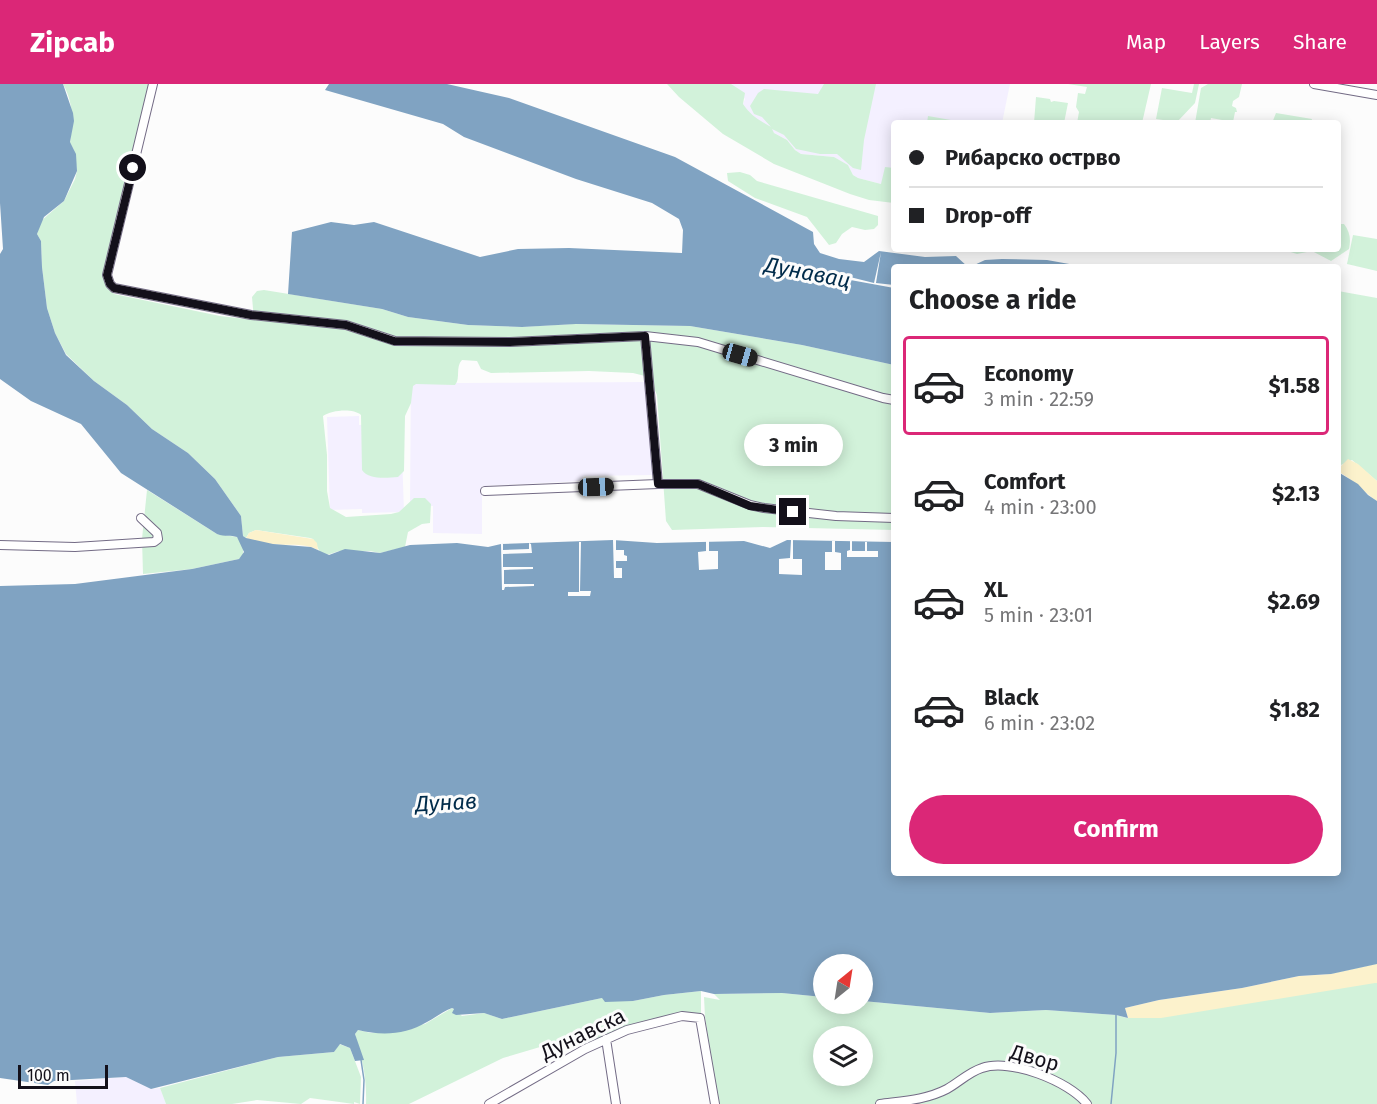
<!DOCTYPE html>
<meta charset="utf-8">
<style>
:root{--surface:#fff;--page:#f6f6f6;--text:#202124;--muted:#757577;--line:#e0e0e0;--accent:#db2777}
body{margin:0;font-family:"Fira Sans",sans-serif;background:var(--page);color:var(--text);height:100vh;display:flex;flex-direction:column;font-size:22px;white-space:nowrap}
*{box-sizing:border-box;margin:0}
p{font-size:20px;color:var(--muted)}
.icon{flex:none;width:33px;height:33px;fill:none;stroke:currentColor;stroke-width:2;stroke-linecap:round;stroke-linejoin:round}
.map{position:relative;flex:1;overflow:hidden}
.details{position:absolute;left:891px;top:180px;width:450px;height:612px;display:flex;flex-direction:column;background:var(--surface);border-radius:6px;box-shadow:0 3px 15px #0003}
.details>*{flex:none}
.hud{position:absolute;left:891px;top:36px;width:450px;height:132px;border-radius:6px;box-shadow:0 3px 15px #0003;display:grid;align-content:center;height:132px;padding:0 18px;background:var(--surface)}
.needle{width:39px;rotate:30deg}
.controls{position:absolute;left:813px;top:870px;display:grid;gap:12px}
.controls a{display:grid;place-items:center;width:60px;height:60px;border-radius:50%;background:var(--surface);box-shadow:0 3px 15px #0003;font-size:30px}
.scale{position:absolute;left:18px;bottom:15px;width:90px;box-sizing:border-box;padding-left:6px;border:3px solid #13101a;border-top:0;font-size:16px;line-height:21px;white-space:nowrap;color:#13101a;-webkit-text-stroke:4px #fcfcfc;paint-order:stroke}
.end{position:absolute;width:27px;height:27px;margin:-14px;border:8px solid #13101a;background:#fff;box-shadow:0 0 0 3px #fff}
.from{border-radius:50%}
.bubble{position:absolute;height:42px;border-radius:21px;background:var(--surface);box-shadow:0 3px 15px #0003;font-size:20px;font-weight:700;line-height:42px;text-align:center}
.car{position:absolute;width:18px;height:36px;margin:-18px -9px;border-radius:8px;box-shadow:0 0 4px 2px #0007;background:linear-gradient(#222 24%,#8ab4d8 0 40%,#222 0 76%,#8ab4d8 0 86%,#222 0)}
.hud b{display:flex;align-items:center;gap:21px;height:57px;font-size:22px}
.hud b+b{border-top:2px solid var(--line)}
.hud i{width:15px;height:15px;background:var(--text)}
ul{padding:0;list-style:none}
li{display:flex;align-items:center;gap:18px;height:99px;margin:0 12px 9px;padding:0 6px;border:3px solid transparent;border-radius:6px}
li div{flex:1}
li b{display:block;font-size:22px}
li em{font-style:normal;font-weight:700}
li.current{border-color:var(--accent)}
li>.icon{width:54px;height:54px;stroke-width:1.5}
h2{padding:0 18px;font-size:27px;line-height:72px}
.cta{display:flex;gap:12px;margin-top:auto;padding:12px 18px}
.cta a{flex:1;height:69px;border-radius:36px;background:var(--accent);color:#fff;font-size:24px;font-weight:700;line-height:69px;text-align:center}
header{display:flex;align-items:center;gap:36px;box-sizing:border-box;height:84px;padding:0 30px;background:var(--accent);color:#fff}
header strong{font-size:28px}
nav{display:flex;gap:33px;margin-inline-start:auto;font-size:21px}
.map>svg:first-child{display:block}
.built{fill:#f4f0ff}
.green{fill:#d2f2da;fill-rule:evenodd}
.sand{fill:#fcf2cc}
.water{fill:#80a3c2}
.pier{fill:#fcfcfc}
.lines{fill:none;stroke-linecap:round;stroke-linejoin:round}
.stream{stroke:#80a3c2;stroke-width:1.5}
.minor-casing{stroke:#736b85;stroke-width:10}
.minor{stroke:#fff;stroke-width:8}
.route{stroke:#13101a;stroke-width:8}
.labels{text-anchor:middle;stroke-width:6;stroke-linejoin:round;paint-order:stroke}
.street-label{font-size:21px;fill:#13101a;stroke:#fcfcfc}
.water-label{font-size:22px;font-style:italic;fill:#002b4a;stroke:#fcfcfc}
</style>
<header>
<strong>Zipcab</strong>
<nav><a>Map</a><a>Layers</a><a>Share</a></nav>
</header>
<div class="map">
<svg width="1377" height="1020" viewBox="0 0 1377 1020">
<rect width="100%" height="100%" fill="#fcfcfc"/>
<path class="built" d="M731 0H1010L1002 39H894V119L881 100 858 94 853 91 848 81 834 73 801 70 795 66 787 56 774 49 751 31 743 20 745 15Z
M411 284 456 299 650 298 653 391 583 392 582 397 482 402V450L433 449V422H410Z
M359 332V341L401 339 404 428 362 429V425L330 426 327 333Z
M126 993 151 1005 160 1004 166 1020H77L75 997Z"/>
<path class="green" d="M63 0H152L104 186 105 200 114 210 220 232 254 236 252 213 257 207 264 206 382 225 408 233 468 241 522 243 572 240 690 242 802 261 894 281V446L763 443 672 446 666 437 657 311 649 293 633 289 589 287 491 289 481 285 477 277 462 276C455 283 461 294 455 301L416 300 413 302 411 319 405 332 404 387 398 393C386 394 369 396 362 386L361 331C353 324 332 326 323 332L327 371V407L330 424 346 433 391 430 399 428 414 414H425L431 420 430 439 422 440 408 448 405 463 380 469 370 467H339L327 471 320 468 313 455 310 454 256 446 249 449 246 454 243 452 241 432 215 395 188 369 152 345 127 321 94 297 66 270 55 249 47 224 42 183 41 157 37 150 41 137 64 117 75 95 77 87 74 66 70 59C73 37 74 20 63 0Z
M667 0H731L745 9 743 20C751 32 759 36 771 43L762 33 754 30 750 22 758 9 764 5 818 10 824 0H876L864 56 861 86 853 84 837 70H820L796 65 784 51 772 45 774 49 787 56 795 66 801 70 834 73 848 81 853 91 858 94 881 100 885 83 894 84V119L869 116 850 110 774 80 723 50 679 13Z
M1068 0H1151L1142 39H1077L1079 28 1076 23 1078 9 1085 10 1087 3Z
M1194 0H1199L1195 19 1177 38 1156 35 1162 4 1192 9Z
M1208 0H1242L1239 13 1233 17 1232 22 1236 24 1237 28H1235L1233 38 1211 34 1210 39H1195L1201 4Z
M1036 13 1050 15 1051 18 1054 17 1068 19 1064 39H1034Z
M1276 29 1312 35 1311 39H1272Z
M928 32 968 39H927Z
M740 88 750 91 757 97 878 132V141L874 145 865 146 852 143 842 150 836 159 829 161 807 133 755 114 728 97 727 89Z
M1339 140H1344C1350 148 1351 155 1349 165L1331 177 1312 167 1297 170 1281 165H1338Z
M1353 151 1377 155V187L1347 180Z
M1338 207 1377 214V397L1352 376 1341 381 1338 388Z
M147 406 217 450 237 453 243 462V471L239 475 192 485 143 490 142 455Z
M1377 880V1020H718L705 933 704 913 720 916 714 910 782 909 823 913 824 920H862L863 917 990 929 1046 926 1116 931 1127 934ZM824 952H862V992H824Z
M701 907V930H686L584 963 567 955 503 974 409 1020H366C367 993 362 975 355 950L358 946 371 949 425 940 452 924 462 932 484 929 502 935 602 914 633 917 664 911Z
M339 960 350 964 361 993 360 1020 354 1018V1020L310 1014 301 1020 257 1016 232 1020H166L160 1004 278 973 334 968Z"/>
<path class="sand" d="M1348 375 1358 380 1377 397V417C1363 408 1354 396 1339 388L1341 382Z
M256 446 313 455 317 459 318 466C304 458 286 462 270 460 262 459 254 457 246 454L249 449Z
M1377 880V899H1375L1161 934H1128L1125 924 1159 916 1242 904 1299 892 1331 890Z"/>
<path class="water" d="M0 0H63L73 29 74 37 70 58 76 70 77 87 64 117 44 133 37 150 41 157 42 183 47 224 55 249 66 271 94 297 127 321 152 345 188 369 215 395 241 432 243 452 246 454 273 460 311 463 329 471 345 465 380 469 410 461 457 459 488 463 501 460 613 456 657 459 744 457 770 464 787 456 894 458V789H1338V388L1358 400 1368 411 1377 417V880L1331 890 1299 892 1242 904 1159 916 1125 924 1128 934 1116 931 1046 926 990 929 863 917 862 880H824L823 913 782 909 714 910 701 907 664 911 633 917 605 918 602 914 502 935 484 929 456 931 452 929 454 925 452 924C443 927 435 934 427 938 405 951 382 952 358 946L355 950 364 976 355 977 350 964 340 960 334 968 278 973 151 1005 126 993 54 997 48 1001 0 994V502L75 500 192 485 239 475 244 468 237 453C231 451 225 453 217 450L121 389 81 340 31 317 0 295V170L3 165 0 119Z
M329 0H447L509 14 675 73 813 148 814 160 820 169 839 175 864 178 879 167 925 173 956 172 968 183H894V281L802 261 690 242 576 240 522 243 468 241 408 233 382 225 288 210 292 148 331 138 354 141 374 138 480 173 518 165 569 164 682 169 683 146 679 135 652 119 576 95 464 53 443 40 325 6Z
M1002 175 1047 176 1086 183H970L985 176Z"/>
<path class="pier" d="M881 168 876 199 894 201V204L845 195 846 192 874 199Z
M613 456H616V466H624V471L627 472V477H616V484H622V494H614Z
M791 456H793V475H802V491L779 490V475L790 474Z
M706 457H709V467H718V485L699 486 698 468 706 467Z
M832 457H835V468L841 469V486H825V468H832Z
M850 457H852V467H865V458H867V467H878V473H847V467L850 466Z
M579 458H581L580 507H591L590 512H568V508H579Z
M529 459 531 460 532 469 503 470V483H533V485L504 486V500H534V502L505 503 504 506H502L501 460H503V466L529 465Z"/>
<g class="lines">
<path class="stream" d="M361 976 364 996 363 1020
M1111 1020 1116 969V931"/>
<defs>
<path id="minor" d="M153 0 107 191 110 200 114 204 251 231 346 241 395 257 510 258 645 252 698 258 883 314 894 316
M1314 0 1377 11
M658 400H698L750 421 764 424 836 432 894 434
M485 407 658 400 645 252
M0 461 75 463 154 458 158 455 157 449 141 434
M606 955 616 1020
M489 1020 585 965 627 946 682 932 700 934 715 1020
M880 1020C902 1017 926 1016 947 1005 958 999 969 988 982 984 1010 974 1069 997 1087 1020"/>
</defs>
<use href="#minor" class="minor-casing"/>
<use href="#minor" class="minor"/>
</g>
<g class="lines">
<path class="route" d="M133 84 107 191 110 200 114 204 251 231 346 241 394 257 510 258 645 252 658 400H698L750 422 793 428"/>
</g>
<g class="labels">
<g class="street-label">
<text transform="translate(583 950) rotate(-26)" y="7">Дунавска</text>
<text transform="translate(1035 974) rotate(16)" y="7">Двор</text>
</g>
<g class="water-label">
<text transform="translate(808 188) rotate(11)" y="8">Дунавац</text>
<text transform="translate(446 718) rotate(-3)" y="8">Дунав</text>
</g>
</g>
</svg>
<div class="controls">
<a><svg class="needle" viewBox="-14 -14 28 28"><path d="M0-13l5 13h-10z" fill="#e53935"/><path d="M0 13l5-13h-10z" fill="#757577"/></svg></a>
<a><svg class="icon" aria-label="layers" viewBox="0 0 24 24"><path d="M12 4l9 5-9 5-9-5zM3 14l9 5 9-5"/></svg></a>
</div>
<div class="scale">100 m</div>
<i class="end from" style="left:133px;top:84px"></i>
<i class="end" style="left:793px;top:428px"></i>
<div class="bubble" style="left:744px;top:340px;width:99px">3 min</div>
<i class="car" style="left:740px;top:271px;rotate:106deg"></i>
<i class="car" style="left:596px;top:403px;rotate:88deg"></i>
<div class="hud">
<b><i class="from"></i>Рибарско острво</b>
<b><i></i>Drop-off</b>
</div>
<section class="details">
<h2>Choose a ride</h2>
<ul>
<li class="current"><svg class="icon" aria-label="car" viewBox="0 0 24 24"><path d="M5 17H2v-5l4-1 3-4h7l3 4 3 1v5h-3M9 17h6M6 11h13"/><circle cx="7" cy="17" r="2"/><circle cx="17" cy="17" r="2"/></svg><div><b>Economy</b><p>3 min · 22:59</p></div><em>$1.58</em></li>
<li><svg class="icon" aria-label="car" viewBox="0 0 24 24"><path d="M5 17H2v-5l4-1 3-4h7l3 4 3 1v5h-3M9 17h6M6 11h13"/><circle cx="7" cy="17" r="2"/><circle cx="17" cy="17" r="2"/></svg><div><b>Comfort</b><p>4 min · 23:00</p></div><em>$2.13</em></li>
<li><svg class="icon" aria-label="car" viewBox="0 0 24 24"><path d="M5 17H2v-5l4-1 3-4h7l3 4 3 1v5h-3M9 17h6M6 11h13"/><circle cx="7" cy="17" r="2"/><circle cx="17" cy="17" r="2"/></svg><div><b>XL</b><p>5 min · 23:01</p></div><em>$2.69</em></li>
<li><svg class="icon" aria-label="car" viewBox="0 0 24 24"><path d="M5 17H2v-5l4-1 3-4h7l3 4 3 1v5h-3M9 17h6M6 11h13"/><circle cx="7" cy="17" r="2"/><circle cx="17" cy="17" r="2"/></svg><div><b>Black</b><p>6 min · 23:02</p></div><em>$1.82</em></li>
</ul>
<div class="cta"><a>Confirm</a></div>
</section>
</div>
